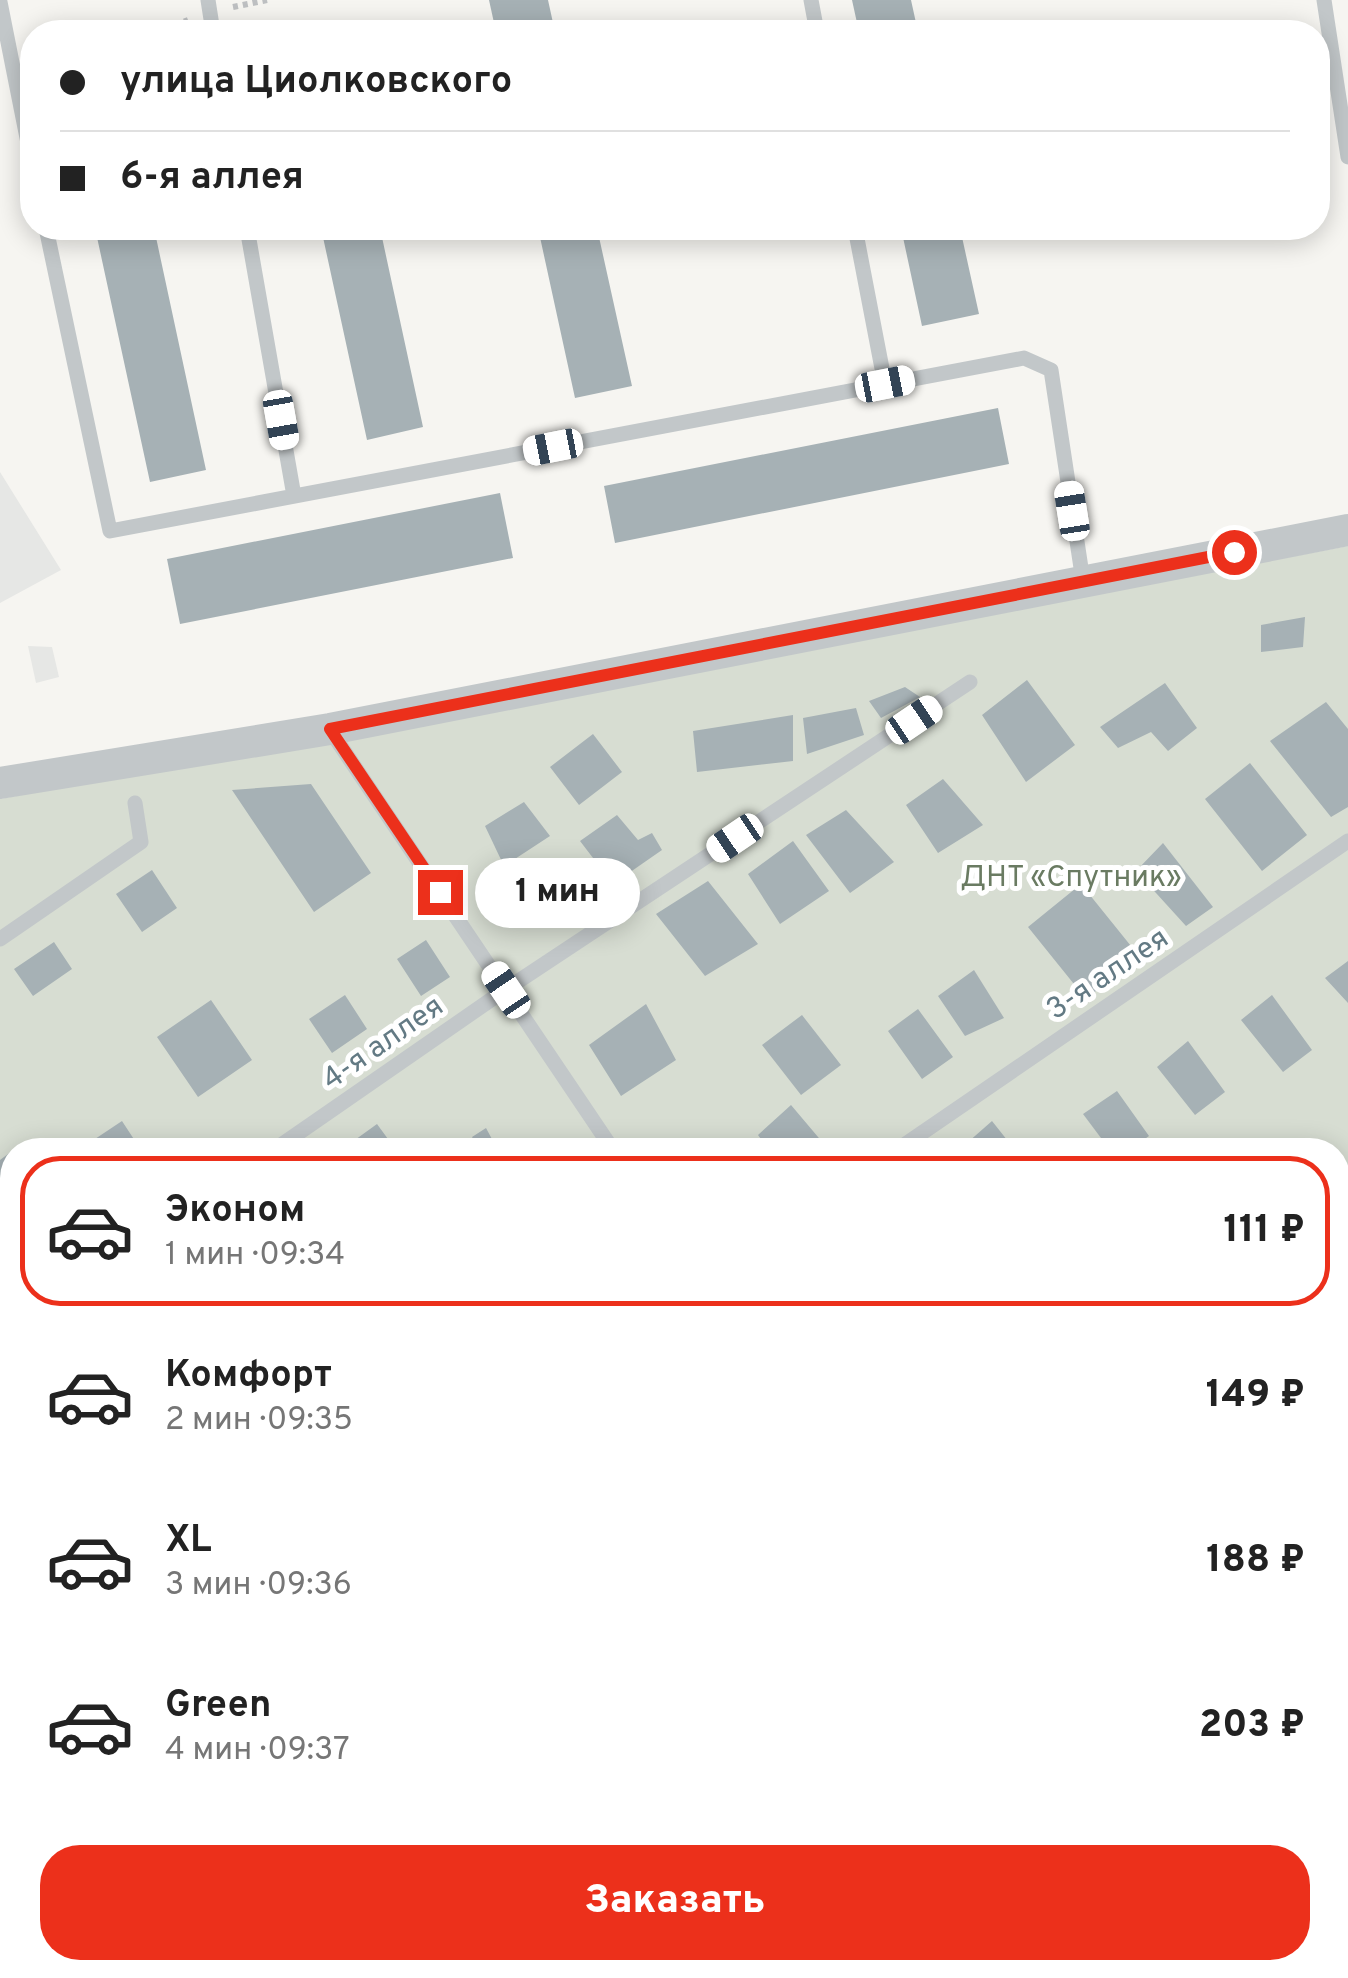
<!DOCTYPE html>
<html lang="ru">
<meta charset="utf-8">
<style>
:root{--surface:#fff;--page:#f6f6f6;--text:#222;--muted:#767676;--line:#e0e0e0;--accent:#ec301b}
body{margin:0;font-family:Overpass,sans-serif;background:var(--page);color:var(--text);height:100vh;display:flex;flex-direction:column;font-size:38px;white-space:nowrap}
*{box-sizing:border-box;margin:0}
p{font-size:32px;color:var(--muted)}
.icon{flex:none;width:55px;height:55px;fill:none;stroke:currentColor;stroke-width:2;stroke-linecap:round;stroke-linejoin:round}
.map{position:relative;flex:1;overflow:hidden}
.drawer{position:absolute;left:0px;top:1138px;width:1350px;height:842px;display:flex;flex-direction:column;background:var(--surface);border-radius:40px 40px 0 0;box-shadow:0 5px 25px #0003}
.drawer>*{flex:none}
.hud{position:absolute;left:20px;top:20px;width:1310px;height:220px;border-radius:40px;box-shadow:0 5px 25px #0003;display:grid;align-content:center;height:220px;padding:0 40px;background:var(--surface)}
.end{position:absolute;width:45px;height:45px;margin:-22px;border:12px solid #ec301b;background:#fff;box-shadow:0 0 0 5px #fff}
.from{border-radius:50%}
.bubble{position:absolute;height:70px;border-radius:35px;background:var(--surface);box-shadow:0 5px 25px #0003;font-size:32px;font-weight:800;line-height:70px;text-align:center}
.car{position:absolute;width:30px;height:60px;margin:-30px -15px;border-radius:12px;box-shadow:0 0 8px 2px #0007;background:linear-gradient(#fff 24%,#345 0 40%,#fff 0 76%,#345 0 86%,#fff 0)}
.hud b{display:flex;align-items:center;gap:35px;height:95px;font-size:38px}
.hud b+b{border-top:2px solid var(--line)}
.hud i{width:25px;height:25px;background:var(--text)}
ul{padding:18px 0 0;list-style:none}
li{display:flex;align-items:center;gap:30px;height:150px;margin:0 20px 15px;padding:0 20px;border:5px solid transparent;border-radius:40px}
li div{flex:1}
li b{display:block;font-size:38px}
li em{font-style:normal;font-weight:800}
li.on{border-color:var(--accent)}
li>.icon{width:90px;height:90px;stroke-width:1.5}
.cta{display:flex;gap:20px;margin-top:auto;padding:20px 40px}
.cta a{flex:1;height:115px;border-radius:40px;background:var(--accent);color:#fff;font-size:40px;font-weight:800;line-height:115px;text-align:center}
.map>svg:first-child{display:block}
.built{fill:#e6e7e5}
.green{fill:#d7ddd2;fill-rule:evenodd}
.building{fill:#a6b1b5}
.lines{fill:none;stroke-linecap:round;stroke-linejoin:round}
.path{stroke:#bec0c2;stroke-width:6;stroke-dasharray:5 5;stroke-linecap:butt}
.lane{stroke:#c2c7c9;stroke-width:15}
.street{stroke:#c2c7c9;stroke-width:32}
.route{stroke:#ec301b;stroke-width:12}
.labels{text-anchor:middle;stroke-width:10;stroke-linejoin:round;paint-order:stroke}
.park-label{font-size:30px;fill:#6a7b62;stroke:#fff}
.street-label{font-size:30px;fill:#637a84;stroke:#fff}
</style>
<div class="map">
<svg width="1348" height="1978" viewBox="0 0 1348 1978">
<rect width="100%" height="100%" fill="#f6f5f1"/>
<path class="built" d="M0 472 61 570 0 603Z
M28 646 52 647 59 677 36 683Z"/>
<path class="green" d="M1348 546V1978H0V799ZM12 1150H1338V1968H12Z"/>
<path class="building" d="M489 0H548L555 32H496Z
M852 0H911L918 32H859Z
M95 228H154L206 470 150 482Z
M321 228H380L423 427 367 440Z
M538 228H597L632 386 575 398Z
M901 228H960L979 314 922 326Z
M998 408 1009 464 615 543 604 486Z
M500 493 513 558 180 624 167 559Z
M1305 617 1303 647 1261 652V625Z
M1027 680 1075 745 1026 782 982 715Z
M1165 683 1197 728 1168 751 1151 732 1118 748 1100 727Z
M905 687 920 697 881 718 869 701Z
M1326 702 1348 729V807L1331 817 1270 741Z
M856 708 864 735 807 754 803 718Z
M793 715V761L697 772 693 731Z
M593 734 622 772 579 805 550 767Z
M1250 763 1307 835 1262 871 1205 799Z
M943 779 983 825 938 853 906 805Z
M311 784 371 873 314 912 232 790Z
M524 802 550 836 504 866 485 826Z
M846 810 894 862 850 893 806 835Z
M617 815 638 840 652 833 662 850 613 884 580 841Z
M793 841 829 891 780 924 748 874Z
M1163 843 1213 907 1186 926 1136 871Z
M152 870 177 908 142 932 116 894Z
M708 881 758 944 705 976 656 914Z
M1081 884 1139 956 1086 999 1028 927Z
M426 940 450 977 421 996 397 959Z
M54 942 72 969 33 996 14 969Z
M1348 961V1003L1325 978Z
M974 970 1004 1018 965 1036 938 996Z
M345 995 367 1029 332 1053 309 1019Z
M1272 995 1312 1050 1283 1072 1241 1020Z
M211 1000 252 1060 198 1097 157 1037Z
M646 1004 676 1060 621 1096 589 1045Z
M918 1009 953 1057 922 1079 888 1031Z
M802 1015 841 1065 801 1095 762 1045Z
M1188 1041 1225 1092 1195 1115 1157 1067Z
M1117 1091 1149 1136 1129 1150H1110L1083 1114Z
M791 1105 829 1150H769L758 1135Z
M122 1121 141 1150H90L86 1145Z
M992 1121 1015 1150H959Z
M377 1124 396 1150H341Z
M486 1128 493 1141 479 1149 472 1137Z
M12 1151V1246L0 1227V1160Z
M1348 1363V1437L1338 1426V1370Z
M12 1628V1685L0 1669V1637Z
M170 1968H231L218 1978H179Z
M705 1968H744L753 1978H691Z
M980 1968H986L994 1978H967Z"/>
<g class="lines">
<path class="path" d="M233 7 267 0
M156 32 188 20"/>
<path class="lane" d="M208 0 213 32
M811 0 817 32
M1324 0 1348 157
M0 2 32 163
M46 228 110 531 1024 358 1051 370 1083 581
M247 228 294 496
M855 228 885 384
M330 730 613 1150
M0 939 141 842 135 803
M274 1150 505 990 970 682
M897 1150 1348 841
M1338 1265 1348 1258
M0 1340 12 1331
M1338 1691 1348 1684
M0 1761 12 1752
M0 1785 12 1803
M123 1968 130 1978
M1161 1968 1168 1978
M282 1978 298 1968
M912 1978 927 1968"/>
<path class="street" d="M0 783 330 729 1348 530"/>
</g>
<g class="lines">
<path class="route" d="M440 892 330 729 1234 552"/>
</g>
<g class="labels">
<g class="park-label">
<text x="1071" y="886">ДНТ «Спутник»</text>
</g>
<g class="street-label">
<text transform="translate(1107 973) rotate(-34)" y="10">3-я аллея</text>
<text transform="translate(382 1042) rotate(-35)" y="10">4-я аллея</text>
</g>
</g>
</svg>
<i class="end from" style="left:1234px;top:552px"></i>
<i class="end" style="left:440px;top:892px"></i>
<div class="bubble" style="left:475px;top:858px;width:165px">1 мин</div>
<i class="car" style="left:885px;top:384px;rotate:79deg"></i>
<i class="car" style="left:281px;top:420px;rotate:170deg"></i>
<i class="car" style="left:553px;top:447px;rotate:259deg"></i>
<i class="car" style="left:1072px;top:511px;rotate:351deg"></i>
<i class="car" style="left:914px;top:720px;rotate:56deg"></i>
<i class="car" style="left:735px;top:838px;rotate:236deg"></i>
<i class="car" style="left:506px;top:990px;rotate:326deg"></i>
<div class="hud">
<b><i class="from"></i>улица Циолковского</b>
<b><i></i>6-я аллея</b>
</div>
<section class="drawer">
<ul>
<li class="on"><svg class="icon" aria-label="car" viewBox="0 0 24 24"><path d="M5 17H2v-5l4-1 3-4h7l3 4 3 1v5h-3M9 17h6M6 11h13"/><circle cx="7" cy="17" r="2"/><circle cx="17" cy="17" r="2"/></svg><div><b>Эконом</b><p>1 мин · 09:34</p></div><em>111 ₽</em></li>
<li><svg class="icon" aria-label="car" viewBox="0 0 24 24"><path d="M5 17H2v-5l4-1 3-4h7l3 4 3 1v5h-3M9 17h6M6 11h13"/><circle cx="7" cy="17" r="2"/><circle cx="17" cy="17" r="2"/></svg><div><b>Комфорт</b><p>2 мин · 09:35</p></div><em>149 ₽</em></li>
<li><svg class="icon" aria-label="car" viewBox="0 0 24 24"><path d="M5 17H2v-5l4-1 3-4h7l3 4 3 1v5h-3M9 17h6M6 11h13"/><circle cx="7" cy="17" r="2"/><circle cx="17" cy="17" r="2"/></svg><div><b>XL</b><p>3 мин · 09:36</p></div><em>188 ₽</em></li>
<li><svg class="icon" aria-label="car" viewBox="0 0 24 24"><path d="M5 17H2v-5l4-1 3-4h7l3 4 3 1v5h-3M9 17h6M6 11h13"/><circle cx="7" cy="17" r="2"/><circle cx="17" cy="17" r="2"/></svg><div><b>Green</b><p>4 мин · 09:37</p></div><em>203 ₽</em></li>
</ul>
<div class="cta"><a>Заказать</a></div>
</section>
</div>
